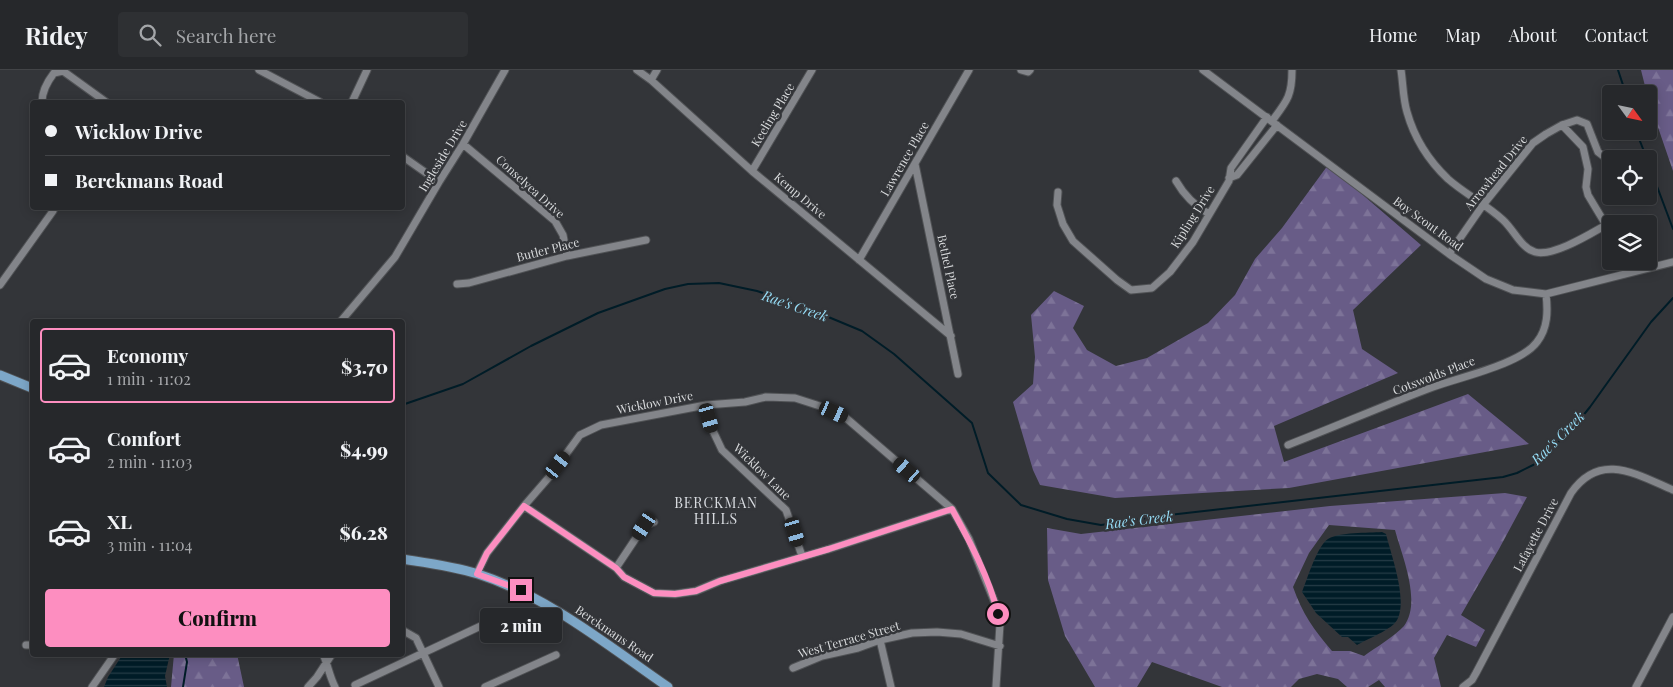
<!DOCTYPE html>
<meta charset="utf-8">
<style>
:root{--surface:#26282b;--page:#2e3033;--text:#f1f3f6;--muted:#a4a6a9;--line:#424447;--accent:#fd8ec0}
body{margin:0;font-family:"Playfair Display",serif;background:var(--page);color:var(--text);height:100vh;display:flex;flex-direction:column;font-size:19px;white-space:nowrap}
*{box-sizing:border-box;margin:0}
p{font-size:16px;color:var(--muted)}
.icon{flex:none;width:28px;height:28px;fill:none;stroke:currentColor;stroke-width:2;stroke-linecap:round;stroke-linejoin:round}
.map{position:relative;flex:1;overflow:hidden}
.side{position:absolute;left:30px;top:249px;width:375px;height:338px;display:flex;flex-direction:column;background:var(--surface);border-radius:5px;box-shadow:0 2px 12px #0003,0 0 0 1px var(--line)}
.side>*{flex:none}
.guide{position:absolute;left:30px;top:30px;width:375px;height:110px;border-radius:5px;box-shadow:0 2px 12px #0003,0 0 0 1px var(--line);display:grid;align-content:center;height:110px;padding:0 15px;background:var(--surface)}
.needle{width:32px;rotate:123deg}
.tools{position:absolute;left:1602px;top:15px;display:grid;gap:10px}
.tools a{display:grid;place-items:center;width:55px;height:55px;border-radius:5px;background:var(--surface);box-shadow:0 2px 12px #0003,0 0 0 1px var(--line);font-size:25px}
.end{position:absolute;width:22px;height:22px;margin:-11px;border:6px solid #fd8ec0;background:#111;box-shadow:0 0 0 2px #111}
.from{border-radius:50%}
.bubble{position:absolute;height:35px;border-radius:5px;background:var(--surface);box-shadow:0 2px 12px #0003,0 0 0 1px var(--line);font-size:16px;font-weight:800;line-height:35px;text-align:center}
.car{position:absolute;width:15px;height:30px;margin:-15px -8px;border-radius:6px;box-shadow:0 0 4px 1px #0007;background:linear-gradient(#222 24%,#8ab4d8 0 40%,#222 0 76%,#8ab4d8 0 86%,#222 0)}
.guide b{display:flex;align-items:center;gap:18px;height:48px;font-size:19px}
.guide b+b{border-top:1px solid var(--line)}
.guide i{width:12px;height:12px;background:var(--text)}
ul{padding:9px 0 0;list-style:none}
li{display:flex;align-items:center;gap:15px;height:75px;margin:0 10px 8px;padding:0 5px;border:2px solid transparent;border-radius:5px}
li div{flex:1}
li b{display:block;font-size:19px}
li em{font-style:normal;font-weight:800}
li.current{border-color:var(--accent)}
li>.icon{width:45px;height:45px;stroke-width:1.5}
.cta{display:flex;gap:10px;margin-top:auto;padding:10px 15px}
.cta a{flex:1;height:58px;border-radius:5px;background:var(--accent);color:#111;font-size:20px;font-weight:800;line-height:58px;text-align:center}
header{display:flex;align-items:center;gap:30px;box-sizing:border-box;height:70px;padding:0 25px;background:var(--surface);border-bottom:1px solid var(--line)}
header strong{font-size:24px}
nav{display:flex;gap:28px;margin-inline-start:auto;font-size:18px}
.search{width:350px;height:45px;background:var(--page);display:flex;align-items:center;gap:12px;box-sizing:border-box;padding:0 18px;border-radius:5px;color:var(--muted);font-size:19px}
.map>svg:first-child{display:block}
.forest{fill:url(#forest-firs);fill-rule:evenodd}
.water{fill:url(#water-rules)}
.lines{fill:none;stroke-linecap:round;stroke-linejoin:round}
.stream{stroke:#001c27;stroke-width:2}
.minor-casing{stroke:#505255;stroke-width:9}
.major-casing{stroke:#505255;stroke-width:11}
.minor{stroke:#83858a;stroke-width:7}
.major{stroke:#7da7c8;stroke-width:9}
.route{stroke:#fd8ec0;stroke-width:6}
.labels{text-anchor:middle;stroke-width:5;stroke-linejoin:round;paint-order:stroke}
.street-label{font-size:12px;fill:#d9dbdd;stroke:#333539}
.water-label{font-size:14px;font-style:italic;fill:#97def8;stroke:#333539}
.neighbourhood-label{font-size:14px;letter-spacing:1px;fill:#d8dbe0;stroke:#333539}
</style>
<header>
<strong>Ridey</strong>
<div class="search"><svg class="icon" aria-label="search" viewBox="0 0 24 24"><circle cx="10" cy="10" r="6"/><path d="M15 15l6 6"/></svg>Search here</div>
<nav><a>Home</a><a>Map</a><a>About</a><a>Contact</a></nav>
</header>
<div class="map">
<svg width="1673" height="617" viewBox="0 0 1673 617">
<defs>
<pattern id="forest-firs" width="22" height="20" patternUnits="userSpaceOnUse" patternTransform="scale(1.25)"><rect width="22" height="20" fill="#685c87"/><path d="M5 1l3.5 6h-7zM16 11l3.5 6h-7z" fill="#7d7398"/></pattern>
<pattern id="water-rules" width="6" height="5" patternUnits="userSpaceOnUse" patternTransform="scale(1.25)"><rect width="6" height="5" fill="#001c27"/><path d="M0 2.5h6" fill="none" stroke="#253c46"/></pattern>
</defs>
<rect width="100%" height="100%" fill="#333539"/>
<path class="forest" d="M1641 0H1673V101L1650 34 1649 24H1647Z
M1328 95 1421 175 1353 240 1362 279 1398 303 1274 356 1284 392 1468 324 1529 374 1289 418 1115 428 1040 415 1033 400 1013 332 1033 314 1035 287 1031 245 1054 221 1084 236 1073 258 1087 280 1116 296 1147 288 1208 253 1235 225 1255 189 1282 158Z
M1505 423 1527 427 1499 479 1461 545 1485 560 1476 577 1447 565 1434 588 1441 617H1385L1379 610 1368 617H1347L1338 609 1317 604 1299 609 1291 617H1222L1152 592 1137 617H1095L1065 566 1048 510 1047 458 1081 464 1330 436ZM1329 455 1395 460C1402 486 1422 532 1404 556 1395 566 1375 578 1364 586L1350 581H1332C1314 560 1302 543 1293 517L1309 483Z
M174 584H237L244 617H171Z"/>
<path class="water" d="M1382 462 1386 464C1391 485 1411 537 1394 554 1387 561 1366 570 1357 575L1348 567H1342L1316 543 1302 522C1307 510 1317 476 1328 469 1339 462 1368 463 1382 462Z
M123 584H170L165 606 167 617H104L108 607Z"/>
<g class="lines">
<path class="stream" d="M1618 0 1626 24
M1636 61 1647 89
M1649 95 1673 159
M402 335 463 314 531 276 598 243 665 219 688 214 719 213 757 221 802 236 862 261 894 284 972 353 988 403 1021 435 1067 449 1101 455 1169 445 1503 407 1517 403 1535 394 1573 358 1590 337 1651 252 1673 228
M183 617 187 592 185 584"/>
<defs>
<path id="minor" d="M259 0 320 32
M637 0 651 10 752 101 951 266
M1021 0 1028 2 1030 0
M1203 0 1449 184 1486 209 1513 220 1546 224 1673 192
M1401 0C1403 13 1403 29 1407 42 1414 67 1429 91 1448 109 1465 124 1487 135 1503 150 1514 160 1521 178 1535 182 1553 187 1590 164 1606 155L1588 125 1586 117 1588 99 1583 77 1562 55
M651 10 657 0
M42 32C42 21 47 12 54 3L63 1 106 32
M352 32 367 0
M1272 51C1287 31 1292 26 1292 0
M463 74 555 151 563 165 567 186
M402 86 439 112
M915 94 958 304
M752 101 812 0
M1229 108 1237 105 1277 55
M1176 111C1184 125 1195 136 1209 144
M1058 122 1057 135 1063 154 1073 171 1117 210 1131 220 1152 218 1170 202 1193 172 1229 111 1231 98 1267 47
M1449 184 1483 135 1533 73 1546 64 1562 55 1577 50 1587 54 1598 82 1611 92
M859 190 969 0
M457 214 469 213 567 186 646 170
M0 215 53 141 54 138
M341 251 395 187 439 112 463 74 505 0
M706 335 713 361 722 380 786 440 802 486
M1288 375C1337 356 1385 335 1433 317 1460 307 1521 294 1537 272 1548 258 1548 241 1546 224
M524 436 616 498 624 507 654 523 675 524 696 521 720 511 829 479 952 439
M616 498 644 456 654 452
M477 503 487 483 524 436 550 406 580 365 601 355 706 335 745 332 766 327 795 328 823 337 846 348 952 439 969 469 995 533 1000 554 996 617
M402 560 416 568 439 617
M880 570 891 617
M26 575H32
M323 584C328 595 329 605 335 617
M793 598 822 586 858 578 880 570 912 563 937 562 961 564 1000 576
M355 615 485 554
M92 617 115 584
M308 617 317 607 332 584
M485 617 556 585
M1463 617 1472 610 1476 603 1571 423C1600 381 1636 404 1673 420
M1636 617 1673 547"/>
<path id="major" d="M0 305 32 318
M402 489C428 493 453 496 478 504 549 527 607 575 668 617"/>
</defs>
<use href="#minor" class="minor-casing"/>
<use href="#major" class="major-casing"/>
<use href="#minor" class="minor"/>
<use href="#major" class="major"/>
</g>
<g class="lines">
<path class="route" d="M521 520 477 504 487 483 524 436 616 498 624 507 654 523 675 524 696 521 720 511 829 479 952 439C970 472 989 507 998 544"/>
</g>
<g class="labels">
<g class="street-label">
<text transform="translate(773 45) rotate(-59)" y="4">Keeling Place</text>
<text transform="translate(443 86) rotate(-59)" y="4">Ingleside Drive</text>
<text transform="translate(905 89) rotate(-60)" y="4">Lawrence Place</text>
<text transform="translate(1496 103) rotate(-51)" y="4">Arrowhead Drive</text>
<text transform="translate(530 117) rotate(42)" y="4">Conselyea Drive</text>
<text transform="translate(800 126) rotate(40)" y="4">Kemp Drive</text>
<text transform="translate(1193 147) rotate(-58)" y="4">Kipling Drive</text>
<text transform="translate(1428 154) rotate(36)" y="4">Boy Scout Road</text>
<text transform="translate(548 180) rotate(-14)" y="4">Butler Place</text>
<text transform="translate(948 197) rotate(78)" y="4">Bethel Place</text>
<text transform="translate(1434 306) rotate(-21)" y="4">Cotswolds Place</text>
<text transform="translate(655 333) rotate(-11)" y="4">Wicklow Drive</text>
<text transform="translate(762 402) rotate(44)" y="4">Wicklow Lane</text>
<text transform="translate(1536 465) rotate(-62)" y="4">Lafayette Drive</text>
<text transform="translate(614 564) rotate(34)" y="4">Berckmans Road</text>
<text transform="translate(849 570) rotate(-16)" y="4">West Terrace Street</text>
</g>
<g class="water-label">
<text transform="translate(795 236) rotate(19)" y="5">Rae's Creek</text>
<text transform="translate(1558 368) rotate(-45)" y="5">Rae's Creek</text>
<text transform="translate(1139 450) rotate(-7)" y="5">Rae's Creek</text>
</g>
<g class="neighbourhood-label">
<text x="716" y="438">BERCKMAN<tspan x="716" dy="16">HILLS</tspan></text>
</g>
</g>
</svg>
<div class="tools">
<a><svg class="needle" viewBox="-14 -14 28 28"><path d="M0-13l5 13h-10z" fill="#e53935"/><path d="M0 13l5-13h-10z" fill="#a4a6a9"/></svg></a>
<a><svg class="icon" aria-label="locate" viewBox="0 0 24 24"><circle cx="12" cy="12" r="6"/><path d="M12 2v4M12 18v4M2 12h4M18 12h4"/></svg></a>
<a><svg class="icon" aria-label="layers" viewBox="0 0 24 24"><path d="M12 4l9 5-9 5-9-5zM3 14l9 5 9-5"/></svg></a>
</div>
<i class="end from" style="left:998px;top:544px"></i>
<i class="end" style="left:521px;top:520px"></i>
<div class="bubble" style="left:480px;top:538px;width:82px">2 min</div>
<i class="car" style="left:834px;top:342px;rotate:114deg"></i>
<i class="car" style="left:709px;top:348px;rotate:164deg"></i>
<i class="car" style="left:558px;top:395px;rotate:37deg"></i>
<i class="car" style="left:907px;top:400px;rotate:311deg"></i>
<i class="car" style="left:644px;top:456px;rotate:214deg"></i>
<i class="car" style="left:795px;top:462px;rotate:163deg"></i>
<div class="guide">
<b><i class="from"></i>Wicklow Drive</b>
<b><i></i>Berckmans Road</b>
</div>
<section class="side">
<ul>
<li class="current"><svg class="icon" aria-label="car" viewBox="0 0 24 24"><path d="M5 17H2v-5l4-1 3-4h7l3 4 3 1v5h-3M9 17h6M6 11h13"/><circle cx="7" cy="17" r="2"/><circle cx="17" cy="17" r="2"/></svg><div><b>Economy</b><p>1 min · 11:02</p></div><em>$3.70</em></li>
<li><svg class="icon" aria-label="car" viewBox="0 0 24 24"><path d="M5 17H2v-5l4-1 3-4h7l3 4 3 1v5h-3M9 17h6M6 11h13"/><circle cx="7" cy="17" r="2"/><circle cx="17" cy="17" r="2"/></svg><div><b>Comfort</b><p>2 min · 11:03</p></div><em>$4.99</em></li>
<li><svg class="icon" aria-label="car" viewBox="0 0 24 24"><path d="M5 17H2v-5l4-1 3-4h7l3 4 3 1v5h-3M9 17h6M6 11h13"/><circle cx="7" cy="17" r="2"/><circle cx="17" cy="17" r="2"/></svg><div><b>XL</b><p>3 min · 11:04</p></div><em>$6.28</em></li>
</ul>
<div class="cta"><a>Confirm</a></div>
</section>
</div>
